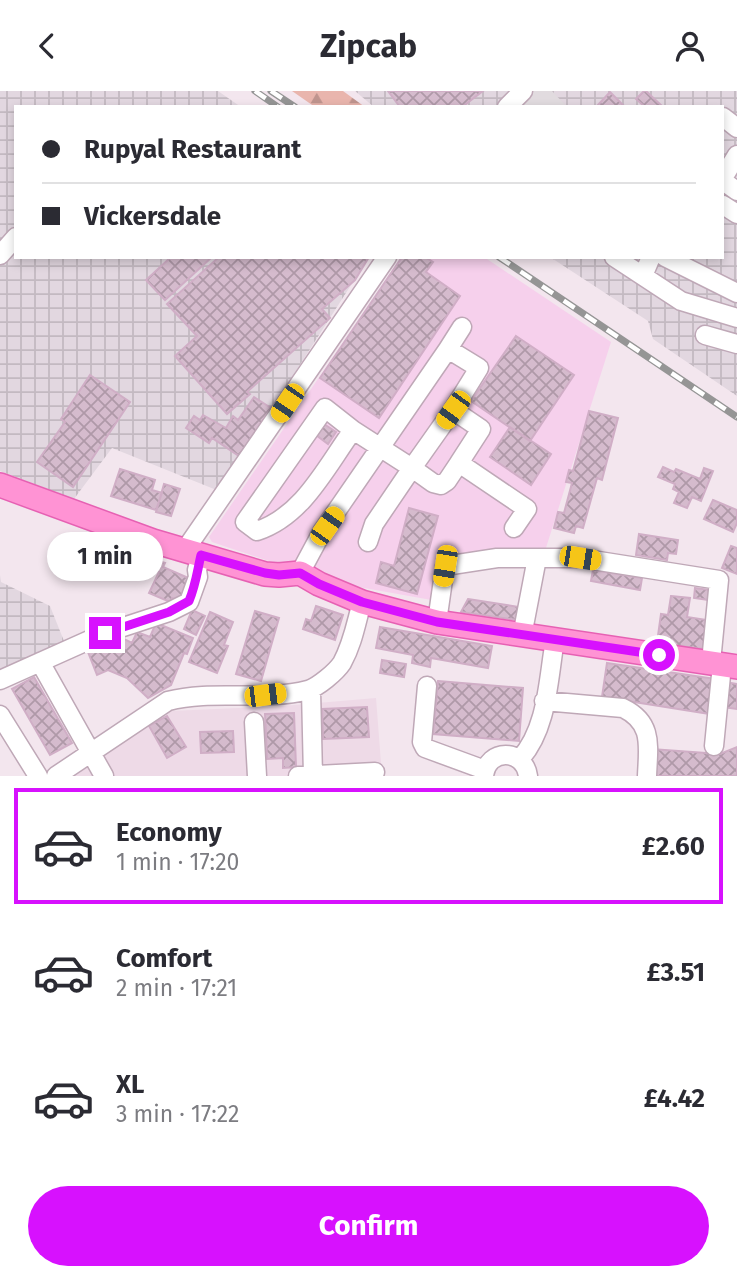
<!DOCTYPE html>
<meta charset="utf-8">
<style>
:root{--surface:#fff;--page:#f7f7f7;--text:#2b2b33;--muted:#7c7c81;--line:#e1e1e2;--accent:#d711fe}
body{margin:0;font-family:"Fira Sans",sans-serif;background:var(--page);color:var(--text);height:100vh;display:flex;flex-direction:column;font-size:26px;white-space:nowrap}
*{box-sizing:border-box;margin:0}
p{font-size:23px;color:var(--muted)}
.icon{flex:none;width:38px;height:38px;fill:none;stroke:currentColor;stroke-width:2;stroke-linecap:round;stroke-linejoin:round}
.map{position:relative;height:685px;overflow:hidden}
.drawer{display:flex;flex-direction:column;background:var(--surface);flex:1}
.drawer>*{flex:none}
.banner{position:absolute;left:14px;top:14px;width:710px;height:154px;border-radius:0px;box-shadow:0 4px 10px #0003;display:grid;align-content:center;height:154px;padding:0 28px;background:var(--surface)}
.end{position:absolute;width:32px;height:32px;margin:-16px;border:9px solid #d711fe;background:#fff;box-shadow:0 0 0 4px #fff}
.from{border-radius:50%}
.bubble{position:absolute;height:49px;border-radius:24px;background:var(--surface);box-shadow:0 4px 10px #0003;font-size:23px;font-weight:700;line-height:49px;text-align:center}
.car{position:absolute;width:21px;height:42px;margin:-21px -10px;border-radius:9px;box-shadow:0 0 5px 2px #0007;background:linear-gradient(#f5c518 24%,#345 0 40%,#f5c518 0 76%,#345 0 86%,#f5c518 0)}
.banner b{display:flex;align-items:center;gap:24px;height:66px;font-size:26px}
.banner b+b{border-top:2px solid var(--line)}
.banner i{width:18px;height:18px;background:var(--text)}
ul{padding:12px 0 0;list-style:none}
li{display:flex;align-items:center;gap:21px;height:116px;margin:0 14px 10px;padding:0 14px;border:4px solid transparent;border-radius:0px}
li div{flex:1}
li b{display:block;font-size:26px}
li em{font-style:normal;font-weight:700}
li.active{border-color:var(--accent)}
li>.icon{width:63px;height:63px;stroke-width:1.5}
.cta{display:flex;gap:14px;margin-top:auto;padding:14px 28px}
.cta a{flex:1;height:80px;border-radius:42px;background:var(--accent);color:#fff;font-size:28px;font-weight:700;line-height:80px;text-align:center}
header{display:flex;justify-content:space-between;align-items:center;height:91px;padding:0 28px;background:var(--surface);font-size:32px;font-weight:700}
.map>svg:first-child{display:block}
.residential{fill:#eedae7}
.commercial{fill:#f6d0ec}
.industrial{fill:url(#industrial-grid)}
.forest{fill:url(#forest-firs)}
.parking{fill:#e1dbdf}
.building{fill:url(#building-cross-hatch);stroke:#d0aec6;stroke-width:2}
.lines{fill:none;stroke-linecap:round;stroke-linejoin:round}
.minor-casing{stroke:#bfa8b7;stroke-width:21}
.major-casing{stroke:#e661b3;stroke-width:26}
.minor{stroke:#fff;stroke-width:18}
.major{stroke:#ff93d4;stroke-width:23}
.rail-casing{stroke:#959595;stroke-width:7}
.rail{stroke:#fff;stroke-width:4.5;stroke-dasharray:13;stroke-linecap:butt}
.route{stroke:#d711fe;stroke-width:9}
</style>
<header><svg class="icon" aria-label="back" viewBox="0 0 24 24"><path d="M15 5l-7 7 7 7"/></svg>Zipcab<svg class="icon" aria-label="person" viewBox="0 0 24 24"><circle cx="12" cy="8" r="4"/><path d="M4 21q1-7 8-7t8 7"/></svg></header>
<div class="map">
<svg width="737" height="685" viewBox="0 0 737 685">
<defs>
<pattern id="industrial-grid" width="8" height="8" patternUnits="userSpaceOnUse" patternTransform="scale(1.75)"><rect width="8" height="8" fill="#e2d7e0"/><path d="M0 4h8M4 0v8" fill="none" stroke="#c3b9c1"/></pattern>
<pattern id="forest-firs" width="22" height="20" patternUnits="userSpaceOnUse" patternTransform="scale(1.75)"><rect width="22" height="20" fill="#e9b5ad"/><path d="M5 1l3.5 6h-7zM16 11l3.5 6h-7z" fill="#bf948e"/></pattern>
<pattern id="building-cross-hatch" width="8" height="8" patternUnits="userSpaceOnUse" patternTransform="scale(1.75)"><rect width="8" height="8" fill="#d5bbcd"/><path d="M0 0l8 8M0 8l8-8" fill="none" stroke="#af99a8"/></pattern>
</defs>
<rect width="100%" height="100%" fill="#f3e6ee"/>
<path class="residential" d="M376 607 382 685H69L170 620 282 615Z"/>
<path class="commercial" d="M402 166H484L611 251 545 460 443 470 437 510 331 491 212 451 209 446Z"/>
<path class="industrial" d="M0 0H218L241 16H16V166H369L219 400 112 357 74 408 0 380Z
M355 0H737V305L653 248 648 230 550 166H723V16H374Z
M0 484 1 491 50 515 66 555 0 584Z"/>
<path class="forest" d="M292 0H343L365 16H315Z"/>
<path class="parking" d="M532 0H552L567 16H516Z"/>
<path class="building" d="M388 0H483L462 16H400Z
M644 0H646L663 16H645L636 8Z
M610 1 625 16H596Z
M171 166H212L165 209 146 189Z
M219 166H369L355 189 322 218 330 227 247 301 250 303 227 323 175 265 197 245 167 213Z
M402 166H425L433 171 426 181 460 205 379 327 320 287Z
M516 245 574 284 530 350 471 310Z
M90 284 130 311 73 396 37 371 65 331 61 328Z
M254 306 271 317 239 365 212 347 209 352 186 337 194 325 200 329 203 324 226 337 233 325 238 329Z
M589 320 618 327 602 389 597 387 583 437 576 435 574 442 554 437 558 421 564 422 572 392 566 391 569 379 573 380Z
M324 333 336 341 328 353 316 344Z
M510 336 551 363 531 394 490 366Z
M663 376 674 381 676 378 700 388 704 377 713 380 701 410 692 406 687 417 674 412 679 401 673 398 675 393 658 386Z
M120 378 155 389 152 399 162 402 156 419 111 405Z
M164 393 180 398 171 425 156 421Z
M713 409 737 419V432L733 441 704 428Z
M409 417 438 425 417 503 376 492 381 471 394 475Z
M639 443 678 449 676 463 668 462 667 469 636 464Z
M124 454 159 466 158 470 165 472 163 476 193 489 180 510 172 507 170 511 149 502 159 481 154 479 153 481 118 466Z
M731 455 737 457V483L722 477Z
M593 479 642 487 640 499 591 490Z
M695 497 710 499 709 509 694 507Z
M671 505 690 507 687 526 707 529 703 558 657 552 661 523 668 524Z
M468 508 519 516 517 529 461 521Z
M316 515 343 524 335 549 303 538 306 528 311 530Z
M192 519 205 525 196 544 184 538Z
M255 520 279 527 261 590 236 583Z
M210 521 233 531 224 554 228 555 217 582 189 571Z
M156 532 193 547 187 563 184 562 171 594 148 607 127 587 108 579 97 584 88 561 122 547 132 552 137 541 150 546Z
M380 536 492 555 488 577 431 567 430 576 412 572 413 564 376 557Z
M382 569 406 573 404 586 380 582Z
M607 572 716 588 710 623 602 606Z
M34 586 72 652 50 664 12 598Z
M438 590 523 597 519 650 433 643Z
M725 591 737 593V618L722 616Z
M367 616 369 646 323 648 322 618Z
M294 622 296 676 283 677V667L267 668 265 623Z
M167 625 186 656 167 667 149 635Z
M233 640 234 661 201 662 200 641Z
M737 656V685H651L652 658 720 663Z"/>
<g class="lines">
<defs>
<path id="minor" d="M507 16 523 0
M723 26 737 37
M723 87 737 64
M723 90 737 100
M723 114 737 123
M0 164 16 146
M614 166 681 210 737 227
M665 166 737 202
M643 185 651 166
M705 244 737 253
M448 258 462 236
M353 339 325 317 245 431 257 440C303 425 326 376 353 339L412 377 453 319
M368 451 374 433 412 377 433 392 441 394 447 390 459 372
M185 459 387 166
M300 482 322 441 448 258 479 277 453 319 481 338 459 372 527 418 514 437
M437 531 445 475 497 467H537
M522 545 537 467H580L719 489 711 571
M40 571 104 685
M0 589 105 542 169 521 189 511 198 486 197 479 201 464
M427 595 422 651 425 657 485 679
M311 599 313 685
M544 610 623 617C654 632 648 656 647 685
M0 624 38 685
M254 631 257 685
M714 655 722 574
M520 668C548 637 548 588 555 549
M56 685 168 610C213 598 263 611 308 599 318 596 336 581 342 572 353 552 356 532 362 511
M298 685 375 681
M484 685C487 657 524 657 528 685"/>
<path id="major" d="M0 394 153 450 265 483 279 484 300 482 319 493 362 511 437 531 737 576"/>
</defs>
<use href="#minor" class="minor-casing"/>
<use href="#major" class="major-casing"/>
<use href="#minor" class="minor"/>
<use href="#major" class="major"/>
<defs>
<path id="rail" d="M255 0 278 16
M271 0 295 16
M499 166 737 326"/>
</defs>
<use href="#rail" class="rail-casing"/>
<use href="#rail" class="rail"/>
</g>
<g class="lines">
<path class="route" d="M105 542 169 521 189 510C196 493 197 481 201 464L265 482 279 484 300 482 319 493 362 511 437 531 659 564"/>
</g>
</svg>
<i class="end from" style="left:659px;top:564px"></i>
<i class="end" style="left:105px;top:542px"></i>
<div class="bubble" style="left:47px;top:441px;width:116px">1 min</div>
<i class="car" style="left:287px;top:312px;rotate:214deg"></i>
<i class="car" style="left:453px;top:319px;rotate:216deg"></i>
<i class="car" style="left:327px;top:435px;rotate:35deg"></i>
<i class="car" style="left:580px;top:467px;rotate:99deg"></i>
<i class="car" style="left:445px;top:475px;rotate:189deg"></i>
<i class="car" style="left:265px;top:604px;rotate:83deg"></i>
<div class="banner">
<b><i class="from"></i>Rupyal Restaurant</b>
<b><i></i>Vickersdale</b>
</div>
</div>
<section class="drawer">
<ul>
<li class="active"><svg class="icon" aria-label="car" viewBox="0 0 24 24"><path d="M5 17H2v-5l4-1 3-4h7l3 4 3 1v5h-3M9 17h6M6 11h13"/><circle cx="7" cy="17" r="2"/><circle cx="17" cy="17" r="2"/></svg><div><b>Economy</b><p>1 min · 17:20</p></div><em>£2.60</em></li>
<li><svg class="icon" aria-label="car" viewBox="0 0 24 24"><path d="M5 17H2v-5l4-1 3-4h7l3 4 3 1v5h-3M9 17h6M6 11h13"/><circle cx="7" cy="17" r="2"/><circle cx="17" cy="17" r="2"/></svg><div><b>Comfort</b><p>2 min · 17:21</p></div><em>£3.51</em></li>
<li><svg class="icon" aria-label="car" viewBox="0 0 24 24"><path d="M5 17H2v-5l4-1 3-4h7l3 4 3 1v5h-3M9 17h6M6 11h13"/><circle cx="7" cy="17" r="2"/><circle cx="17" cy="17" r="2"/></svg><div><b>XL</b><p>3 min · 17:22</p></div><em>£4.42</em></li>
</ul>
<div class="cta"><a>Confirm</a></div>
</section>
